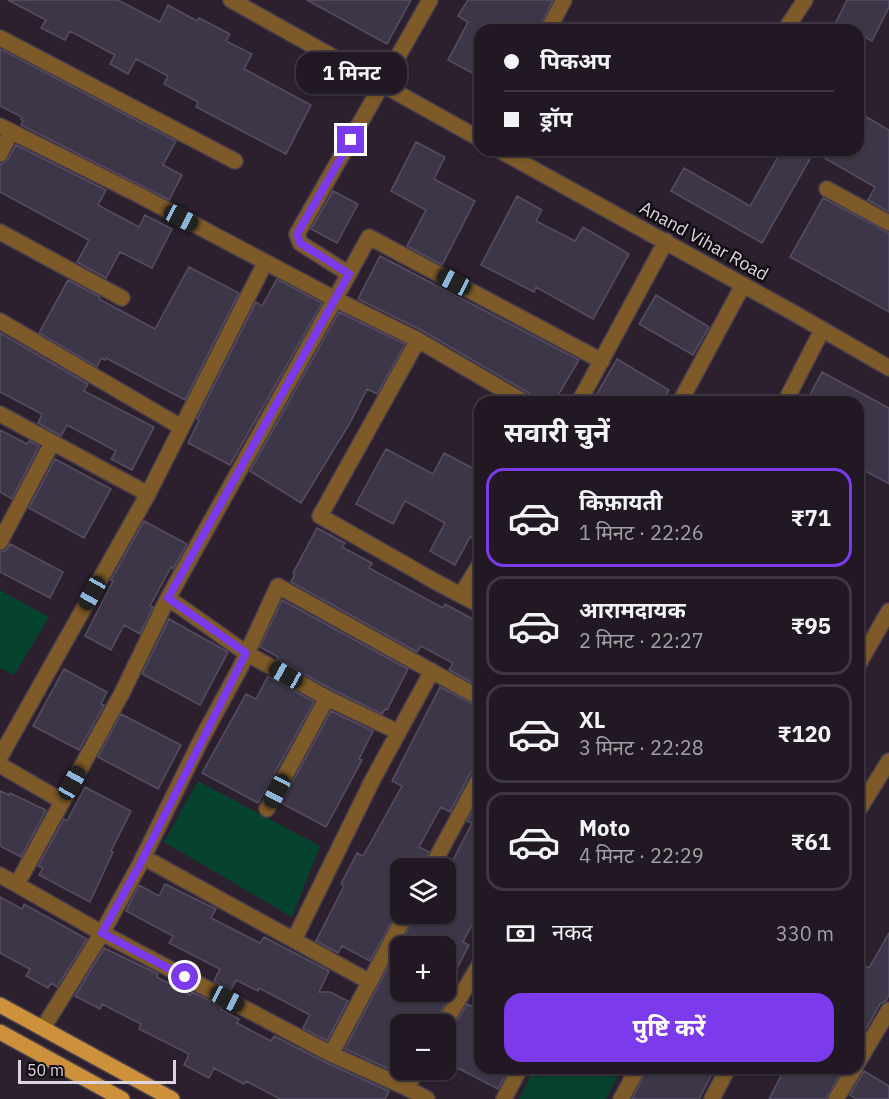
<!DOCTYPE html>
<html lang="hi">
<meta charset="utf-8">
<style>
:root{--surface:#211823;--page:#2d2530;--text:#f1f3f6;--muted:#a2a0a6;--line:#3e3741;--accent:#7c3aed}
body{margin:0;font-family:"IBM Plex Sans","Noto Sans Devanagari",sans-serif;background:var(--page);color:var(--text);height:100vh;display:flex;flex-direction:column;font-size:22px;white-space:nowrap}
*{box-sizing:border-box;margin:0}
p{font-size:20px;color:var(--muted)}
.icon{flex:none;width:33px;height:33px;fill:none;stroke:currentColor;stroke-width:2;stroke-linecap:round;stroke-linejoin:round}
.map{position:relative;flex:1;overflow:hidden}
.details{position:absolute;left:474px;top:396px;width:390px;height:678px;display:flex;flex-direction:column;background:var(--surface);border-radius:18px;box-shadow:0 2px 4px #0004,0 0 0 2px var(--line)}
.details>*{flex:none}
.top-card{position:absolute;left:474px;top:24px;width:390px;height:132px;border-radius:18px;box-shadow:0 2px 4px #0004,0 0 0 2px var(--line);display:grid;align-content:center;height:132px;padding:0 30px;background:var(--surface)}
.tools{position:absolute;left:390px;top:858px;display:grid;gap:12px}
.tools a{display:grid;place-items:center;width:66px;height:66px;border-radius:12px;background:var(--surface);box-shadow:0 2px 4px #0004,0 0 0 2px var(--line);font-size:30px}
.scale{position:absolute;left:18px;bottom:15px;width:158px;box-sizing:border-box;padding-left:6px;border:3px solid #dcd4de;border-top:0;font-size:16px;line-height:21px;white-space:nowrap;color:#dcd4de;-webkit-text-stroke:4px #110c12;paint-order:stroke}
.end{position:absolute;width:27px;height:27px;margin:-14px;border:8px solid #7c3aed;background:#fff;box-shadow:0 0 0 3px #fff}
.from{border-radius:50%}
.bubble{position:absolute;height:42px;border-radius:18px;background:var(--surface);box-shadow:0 2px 4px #0004,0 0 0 2px var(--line);font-size:20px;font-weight:700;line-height:42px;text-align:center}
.car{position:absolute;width:18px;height:36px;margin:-18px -9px;border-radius:8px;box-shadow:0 0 4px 2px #0007;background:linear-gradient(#222 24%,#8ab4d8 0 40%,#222 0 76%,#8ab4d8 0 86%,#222 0)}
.top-card b{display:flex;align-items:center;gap:21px;height:57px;font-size:22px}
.top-card b+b{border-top:2px solid var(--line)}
.top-card i{width:15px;height:15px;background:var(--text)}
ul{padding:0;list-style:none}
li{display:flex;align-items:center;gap:18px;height:99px;margin:0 12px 9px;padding:0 18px;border:3px solid var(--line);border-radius:18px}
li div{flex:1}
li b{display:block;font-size:22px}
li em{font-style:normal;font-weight:700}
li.active{border-color:var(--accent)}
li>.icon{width:54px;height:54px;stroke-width:1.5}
h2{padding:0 30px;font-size:27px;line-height:72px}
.pay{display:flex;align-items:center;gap:15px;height:66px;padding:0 30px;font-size:22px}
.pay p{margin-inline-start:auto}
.primary-button{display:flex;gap:12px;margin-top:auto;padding:12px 30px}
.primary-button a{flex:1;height:69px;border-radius:18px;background:var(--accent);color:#fff;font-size:24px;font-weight:700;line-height:69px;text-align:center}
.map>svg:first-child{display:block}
.green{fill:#05432e}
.building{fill:#3d3648;stroke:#564e61;stroke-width:1.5}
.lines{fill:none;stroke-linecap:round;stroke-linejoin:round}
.minor-casing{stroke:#483d4b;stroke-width:18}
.major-casing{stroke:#483d4b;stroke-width:18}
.minor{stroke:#7d5a27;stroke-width:15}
.major{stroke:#cc913a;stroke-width:15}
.route{stroke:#7c3aed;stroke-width:8}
.labels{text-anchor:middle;stroke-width:5;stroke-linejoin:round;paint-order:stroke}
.street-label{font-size:18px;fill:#dcd4de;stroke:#110c12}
</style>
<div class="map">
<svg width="889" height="1099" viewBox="0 0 889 1099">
<rect width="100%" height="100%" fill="#2c202f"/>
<path class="green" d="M0 590 49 617 14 675 0 668Z
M198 781 320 846 292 917 164 842Z
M534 1068H622L606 1099H519Z"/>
<path class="building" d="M8 0H118L160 22 168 5 197 21 199 18 230 34 226 41 252 54 244 69 311 105 286 154 196 107 198 102 164 84 168 76 136 59 128 74 110 64 115 55 70 31 65 40 41 28 46 20Z
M307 0H411L387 44Z
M468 0H553L538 30H480V77L448 60 468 22 458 16Z
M847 0H889V7L872 41 858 33V30H851L836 22Z
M0 49 176 141 163 165 182 175 169 200 21 125 23 121 21 119 22 117 0 106Z
M858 112 889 130V212L868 200 875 187 814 152 762 243 671 191 684 168 750 206 782 150H858Z
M416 142 445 157 434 179 475 201 442 265 407 246 426 210 391 191Z
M16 145 106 190 98 205 139 227 145 215 172 229 152 268 120 252 106 278 77 262 89 240 0 192V165L8 159Z
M333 191 358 204 337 243 311 229Z
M517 196 542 210 536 221 575 241 583 227 629 254 593 319 536 287 534 292 481 265Z
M823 198 889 233V312L790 257Z
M380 256 579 360 554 402H544L423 331 358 299Z
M189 267 239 293 185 400 106 358 105 360 101 358 97 367 39 333 68 280 100 297 99 299 155 329Z
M277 279 322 303 230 465 188 443 199 420 197 419 256 302 262 306Z
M656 295 709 327 693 355 639 324Z
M339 312 405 344 377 394 367 389 350 423 301 503 250 471Z
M0 333 88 384 84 391 154 427 132 470 111 459 116 451 67 425 61 436 38 423 42 414 0 392Z
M617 359 669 390 662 402H592Z
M822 372 889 408V484L858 467V402H806Z
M0 430 27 444 29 441 39 446 12 499 0 492Z
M386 449 433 474 444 453 480 472V529L475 539 470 537 455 565 430 551 445 523 405 501 393 524 356 504Z
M55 459 111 489 84 538 29 508Z
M144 521 187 544 173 569 171 567 150 606 153 607 140 634 124 625 111 650 85 636 113 581 111 580Z
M317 528 345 543 342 547 372 563 369 568 443 608 445 604 480 623V687L449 670 453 663 421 646 417 652 291 582 295 574 293 573Z
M10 544 63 572 50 598 0 572V552L6 550Z
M282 600 408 669 387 710 385 709 382 714 331 689 277 659 278 657 260 647Z
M169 619 228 652 200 705 142 674Z
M64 669 107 692 101 704 104 705 79 750 33 726Z
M268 676 314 702 258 803 202 773 246 694 256 699Z
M440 687 480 708V767L471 772 450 812 441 807 419 847 429 852 421 868H400V883L390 903 399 908 370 961 342 946 338 953 316 941 344 886 341 884 357 853 363 856 402 786 392 781Z
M331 711 373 731 359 759 362 760 326 827 281 803Z
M121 714 181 745 158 789 98 757Z
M85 787 131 811 111 851 113 852 90 902 39 875 43 868 38 866 64 819 67 821Z
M0 791 9 795 10 793 46 810 21 857 0 846Z
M480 798V910L463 942 469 945 446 990V946H400V992H444L450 995 434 1024H400V1069L398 1073 345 1049 416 914H446V868H442L446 861 451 864 472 823 467 821Z
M165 884 216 909 211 918 260 943 264 937 329 971 319 992H330L348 1001 327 1041 303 1028 310 1015 259 988 258 991 236 980 231 990 214 981 220 969 169 943 173 936 126 911 139 885 159 896Z
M0 897 22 909 24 904 87 939 57 987 51 983 48 988 26 976 30 969 0 953Z
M889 933V995L886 1001 880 1004 858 1043V962L869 968Z
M104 948 158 974 157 977 190 995 192 992 222 1007 221 1009 239 1019 237 1023 271 1041 274 1036 327 1063 389 1091 385 1099H280L246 1081 244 1084 214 1068 209 1078 184 1065 189 1054 139 1029 141 1024 102 1004 100 1009 75 996Z
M467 1004 480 1010V1068H509L498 1089 446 1062V1033L452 1029Z
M648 1068H715L699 1099H632Z
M785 1068H844L826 1099H769Z
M864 1071 889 1086V1099H856L850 1095Z"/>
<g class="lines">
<defs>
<path id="minor" d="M231 0 480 139
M548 30 564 0
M785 30 805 0
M0 38 235 161
M0 126 139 195 335 299 369 237 602 361
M499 150 792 312 889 368
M0 154 11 132
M827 189 889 223
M0 232 122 298
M349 274 300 243 297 234 430 0
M0 321 181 427
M418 340 320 516 436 582 480 605
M579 402 666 241
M680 402 743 285
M785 402 822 330
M0 414 148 494
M0 542 52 443
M461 595 480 564
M168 598 246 653 327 698 398 732
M858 665 889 611
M0 757 148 494 265 263
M0 765 62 801
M267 809 327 698
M858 811 889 761
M143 857 370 982
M431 868 480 777
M0 875 102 933 331 1054 407 1088 427 1099
M17 884 122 693 168 598 335 299 418 340 524 402
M294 940 373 779 432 671
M444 1024 480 964
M43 1028 102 933 139 866 201 740 240 668 278 586 480 698
M331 1054 406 914
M858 1062 889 1010
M407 1088 417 1070
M504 1099 520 1068
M621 1099 638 1068
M712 1099 728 1068
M836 1099 855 1068"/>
<path id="major" d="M0 1005 172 1099
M0 1032 122 1099"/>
</defs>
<use href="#minor" class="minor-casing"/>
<use href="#major" class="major-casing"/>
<use href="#minor" class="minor"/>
<use href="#major" class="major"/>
</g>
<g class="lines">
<path class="route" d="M185 977 102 933 139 866 246 653 168 598 349 274 300 243 297 234 351 140"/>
</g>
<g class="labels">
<g class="street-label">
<text transform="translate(704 241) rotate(29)" y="6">Anand Vihar Road</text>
</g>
</g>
</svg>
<div class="tools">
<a><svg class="icon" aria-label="layers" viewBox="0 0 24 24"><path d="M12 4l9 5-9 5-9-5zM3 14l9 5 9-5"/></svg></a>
<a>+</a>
<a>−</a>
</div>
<div class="scale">50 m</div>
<i class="end from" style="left:185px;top:977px"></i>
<i class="end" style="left:351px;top:140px"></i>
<div class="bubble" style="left:296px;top:52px;width:111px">1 मिनट</div>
<i class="car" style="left:181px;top:218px;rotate:118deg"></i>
<i class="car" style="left:454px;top:282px;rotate:298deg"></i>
<i class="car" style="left:92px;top:593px;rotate:209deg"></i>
<i class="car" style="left:286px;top:675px;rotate:299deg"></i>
<i class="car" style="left:72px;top:783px;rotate:29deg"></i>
<i class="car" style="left:277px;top:791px;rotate:208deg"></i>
<i class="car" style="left:227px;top:999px;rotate:118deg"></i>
<div class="top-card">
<b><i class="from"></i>पिकअप</b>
<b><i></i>ड्रॉप</b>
</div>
<section class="details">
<h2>सवारी चुनें</h2>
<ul>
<li class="active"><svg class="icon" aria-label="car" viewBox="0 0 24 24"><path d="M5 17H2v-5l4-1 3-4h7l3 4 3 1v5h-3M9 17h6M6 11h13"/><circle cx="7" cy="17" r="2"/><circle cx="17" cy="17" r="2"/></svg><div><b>किफ़ायती</b><p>1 मिनट · 22:26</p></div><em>₹71</em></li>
<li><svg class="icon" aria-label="car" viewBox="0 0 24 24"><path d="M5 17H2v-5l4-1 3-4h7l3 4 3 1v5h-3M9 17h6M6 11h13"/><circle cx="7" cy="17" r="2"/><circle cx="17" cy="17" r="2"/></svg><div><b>आरामदायक</b><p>2 मिनट · 22:27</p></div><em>₹95</em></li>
<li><svg class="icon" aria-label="car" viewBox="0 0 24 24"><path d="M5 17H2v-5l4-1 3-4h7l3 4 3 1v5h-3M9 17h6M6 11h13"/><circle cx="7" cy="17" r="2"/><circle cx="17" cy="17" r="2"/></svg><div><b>XL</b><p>3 मिनट · 22:28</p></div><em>₹120</em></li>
<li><svg class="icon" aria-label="car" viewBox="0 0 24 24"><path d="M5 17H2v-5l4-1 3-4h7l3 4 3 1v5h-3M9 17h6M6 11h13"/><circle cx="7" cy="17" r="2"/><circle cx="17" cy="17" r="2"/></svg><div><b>Moto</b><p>4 मिनट · 22:29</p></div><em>₹61</em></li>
</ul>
<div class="pay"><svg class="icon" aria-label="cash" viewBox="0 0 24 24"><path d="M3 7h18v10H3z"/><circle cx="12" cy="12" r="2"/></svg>नकद<p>330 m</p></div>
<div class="primary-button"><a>पुष्टि करें</a></div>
</section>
</div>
